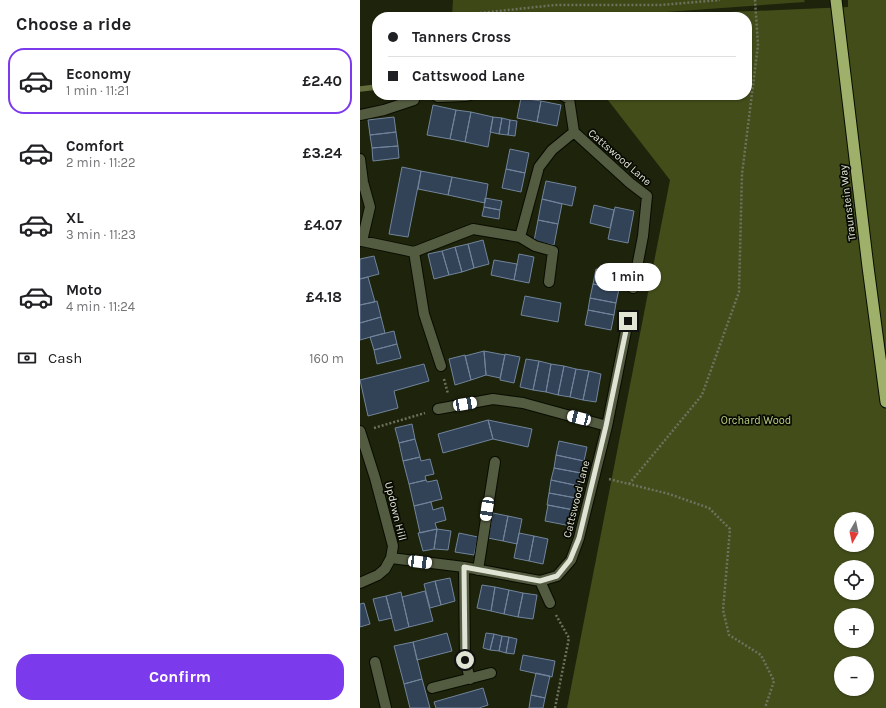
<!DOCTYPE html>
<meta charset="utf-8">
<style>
:root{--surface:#fff;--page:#f6f6f6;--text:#202124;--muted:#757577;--line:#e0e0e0;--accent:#7c3aed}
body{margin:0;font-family:Karla,sans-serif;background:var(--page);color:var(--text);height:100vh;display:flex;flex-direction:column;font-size:15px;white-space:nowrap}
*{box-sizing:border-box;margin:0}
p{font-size:13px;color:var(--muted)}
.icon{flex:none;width:22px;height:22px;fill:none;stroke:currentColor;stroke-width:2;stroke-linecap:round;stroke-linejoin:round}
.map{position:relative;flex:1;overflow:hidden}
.sheet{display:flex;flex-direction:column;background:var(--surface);width:360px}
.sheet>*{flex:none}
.guide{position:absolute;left:12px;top:12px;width:380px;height:88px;border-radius:16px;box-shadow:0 1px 3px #0004;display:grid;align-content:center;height:88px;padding:0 16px;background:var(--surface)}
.needle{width:26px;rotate:189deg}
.fabs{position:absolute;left:474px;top:512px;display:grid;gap:8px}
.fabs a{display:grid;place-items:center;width:40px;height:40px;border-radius:50%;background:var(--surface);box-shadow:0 1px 3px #0004;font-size:20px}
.end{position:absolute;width:18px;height:18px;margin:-9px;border:5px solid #dfe4d5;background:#111;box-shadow:0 0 0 2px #111}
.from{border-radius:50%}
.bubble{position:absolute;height:28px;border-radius:14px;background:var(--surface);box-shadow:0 1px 3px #0004;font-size:13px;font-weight:700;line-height:28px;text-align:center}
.car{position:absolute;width:12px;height:24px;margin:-12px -6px;border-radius:5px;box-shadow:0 0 3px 1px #0007;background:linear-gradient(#fff 24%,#345 0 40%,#fff 0 76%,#345 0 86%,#fff 0)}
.guide b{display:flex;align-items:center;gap:14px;height:38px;font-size:15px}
.guide b+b{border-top:1px solid var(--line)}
.guide i{width:10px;height:10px;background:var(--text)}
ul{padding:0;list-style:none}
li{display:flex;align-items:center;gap:12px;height:66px;margin:0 8px 6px;padding:0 8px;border:2px solid transparent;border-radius:16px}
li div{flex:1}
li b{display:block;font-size:15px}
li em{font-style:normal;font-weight:700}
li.selected{border-color:var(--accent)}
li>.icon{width:36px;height:36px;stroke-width:1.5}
h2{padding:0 16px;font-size:18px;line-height:48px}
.pay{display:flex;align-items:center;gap:10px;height:44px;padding:0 16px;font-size:15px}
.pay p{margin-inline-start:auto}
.cta{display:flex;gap:8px;margin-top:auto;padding:8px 16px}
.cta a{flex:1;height:46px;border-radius:16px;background:var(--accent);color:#fff;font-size:16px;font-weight:700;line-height:46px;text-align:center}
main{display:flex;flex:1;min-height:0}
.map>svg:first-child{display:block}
.green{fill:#3d4816}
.forest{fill:#424d1a;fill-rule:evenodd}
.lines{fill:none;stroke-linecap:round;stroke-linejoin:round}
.stream{stroke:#626e3c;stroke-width:5.5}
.building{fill:#324358;stroke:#71849b}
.minor-casing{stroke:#080c00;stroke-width:12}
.trunk-casing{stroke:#080c00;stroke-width:13}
.path{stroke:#6d725e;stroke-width:2.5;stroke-dasharray:2 2;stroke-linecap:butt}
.minor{stroke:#535b40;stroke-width:10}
.trunk{stroke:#9eb069;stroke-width:11}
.route{stroke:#dfe4d5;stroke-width:5}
.labels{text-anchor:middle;stroke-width:3.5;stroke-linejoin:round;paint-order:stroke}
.street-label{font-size:11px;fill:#dfe4d5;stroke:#090b03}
.park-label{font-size:11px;fill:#bdd283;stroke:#090b03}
</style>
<main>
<section class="sheet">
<h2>Choose a ride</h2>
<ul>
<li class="selected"><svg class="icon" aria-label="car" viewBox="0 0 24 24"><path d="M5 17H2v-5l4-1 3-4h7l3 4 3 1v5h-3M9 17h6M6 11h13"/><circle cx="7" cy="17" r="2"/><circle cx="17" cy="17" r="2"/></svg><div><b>Economy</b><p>1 min · 11:21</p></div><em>£2.40</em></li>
<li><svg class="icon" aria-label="car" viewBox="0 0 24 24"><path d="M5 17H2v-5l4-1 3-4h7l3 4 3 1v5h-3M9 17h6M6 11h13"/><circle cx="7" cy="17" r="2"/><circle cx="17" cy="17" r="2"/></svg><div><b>Comfort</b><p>2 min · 11:22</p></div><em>£3.24</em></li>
<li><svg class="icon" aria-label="car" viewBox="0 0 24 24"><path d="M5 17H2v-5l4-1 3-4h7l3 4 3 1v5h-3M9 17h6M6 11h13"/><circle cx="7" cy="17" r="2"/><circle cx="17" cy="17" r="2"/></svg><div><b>XL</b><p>3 min · 11:23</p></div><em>£4.07</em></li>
<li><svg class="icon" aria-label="car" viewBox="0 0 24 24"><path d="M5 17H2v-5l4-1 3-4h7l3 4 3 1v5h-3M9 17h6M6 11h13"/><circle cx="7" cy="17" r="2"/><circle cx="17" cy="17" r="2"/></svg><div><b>Moto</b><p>4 min · 11:24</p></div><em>£4.18</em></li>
</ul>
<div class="pay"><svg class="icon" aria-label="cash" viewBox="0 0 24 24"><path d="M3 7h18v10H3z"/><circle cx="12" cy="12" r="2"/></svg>Cash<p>160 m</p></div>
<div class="cta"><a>Confirm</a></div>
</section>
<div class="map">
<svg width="526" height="708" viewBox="0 0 526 708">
<rect width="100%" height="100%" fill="#1e230b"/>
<path class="green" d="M93 0H444L445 2 236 17H92Z"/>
<path class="forest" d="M488 0H526V708H207L310 180 244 95H387V17H304L346 13 488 7ZM481 519H507V545H481ZM481 567H507V593H481ZM481 615H507V641H481ZM481 663H507V689H481Z"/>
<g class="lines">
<path class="stream" d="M0 89 17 87"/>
</g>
<path class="building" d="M161 98 181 101 177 122 157 118Z
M181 101 201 105 197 126 177 122Z
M73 105 96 110 90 139 67 135Z
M96 110 111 112 105 142 90 139Z
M111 112 133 117 128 147 105 142Z
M34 117 36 132 10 135 8 120Z
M133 117 142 118 139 134 130 132Z
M142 118 150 120 148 135 139 134Z
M150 120 157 121 155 136 148 135Z
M36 132 38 146 12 148 10 135Z
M38 146 39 158 13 161 12 148Z
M150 149 169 153 165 173 146 169Z
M42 167 61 171 48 237 29 234Z
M146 169 165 173 161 192 142 188Z
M61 171 92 177 88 195 58 189Z
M92 177 128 184 125 203 88 195Z
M186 181 216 187 212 206 182 199Z
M125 198 142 201 140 210 124 207Z
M182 199 202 204 198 224 178 220Z
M234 205 254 210 250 228 230 223Z
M124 207 140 210 139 219 122 216Z
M255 207 274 211 268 243 248 239Z
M178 220 198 224 194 245 174 241Z
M123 240 129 264 114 268 108 244Z
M108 244 114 268 102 272 95 247Z
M95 247 102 272 89 275 82 251Z
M82 251 89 275 74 279 68 254Z
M159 254 174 257 169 283 154 280Z
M14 256 19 274 0 279V259Z
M134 260 157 264 154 280 131 275Z
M236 269 262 274 259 289 233 284Z
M8 277 15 302 0 305V279Z
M233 284 259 289 256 303 230 298Z
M165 296 201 303 198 322 161 315Z
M230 298 256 303 254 315 228 310Z
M17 301 21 317 0 323V305Z
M228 310 254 315 251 330 225 325Z
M21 317 25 333 0 340V323Z
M34 331 37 344 14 350 10 337Z
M37 344 41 358 17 364 14 350Z
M124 351 126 375 111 380 105 356Z
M124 351 145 355 140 378 126 375Z
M145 354 160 357 154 383 140 380Z
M105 355 111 380 95 385 89 359Z
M166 359 179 361 173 390 160 387Z
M179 361 191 364 186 392 173 390Z
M64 364 69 381 34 391 38 408 8 416 0 380Z
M191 364 204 366 198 395 186 392Z
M204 366 216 369 210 397 198 395Z
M216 369 229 371 223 400 210 397Z
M229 371 241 374 236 402 223 400Z
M128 420 133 439 83 453 78 434Z
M128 420 172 429 168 447 133 439Z
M52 424 55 439 39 443 35 428Z
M55 439 60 457 43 461 39 443Z
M199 441 227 447 224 461 196 455Z
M196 455 224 461 221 473 194 468Z
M60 457 61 461 70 459 74 474 65 476 66 480 49 484 43 461Z
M194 468 221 473 219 486 191 480Z
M66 480 67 482 77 480 82 499 54 506 49 484Z
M191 480 219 486 216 498 189 493Z
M189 493 216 498 214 510 187 505Z
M71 502 73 510 83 507 86 520 75 523 77 529 60 533 54 506Z
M188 505 214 510 211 526 185 521Z
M133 513 148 516 143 541 128 538Z
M148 516 162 519 157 544 143 541Z
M77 529 91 531 88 550 74 549Z
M77 529 74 549 63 551 58 533Z
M99 533 118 537 114 555 95 552Z
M159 533 174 536 169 561 154 558Z
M174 536 188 539 183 564 169 561Z
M90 578 95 601 81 605 75 581Z
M75 581 81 605 70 608 64 584Z
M122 585 135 587 131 611 117 608Z
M135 587 149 590 144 614 131 611Z
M149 590 163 593 158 617 144 614Z
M65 591 73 621 49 627 42 597Z
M41 592 49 627 35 631 26 596Z
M163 593 177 595 173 619 158 617Z
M26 596 32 618 19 621 13 599Z
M4 603 10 624 0 627V604Z
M87 633 92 651 57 660 53 642Z
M126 633 134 634 130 650 123 648Z
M134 634 142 636 139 651 130 650Z
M142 636 149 637 146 653 139 651Z
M149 637 157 639 154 654 146 653Z
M53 642 62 679 44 684 34 646Z
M163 655 195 661 192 677 160 670Z
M176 673 190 676 185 698 171 695Z
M62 679 70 708H50L44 684Z
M123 688 128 705 119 708H76L74 702Z
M171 695 185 698 183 708H169Z"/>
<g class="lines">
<defs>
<path id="minor" d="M202 95 209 99 214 132 270 183 287 196 283 236 273 288
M78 97 105 96 110 95
M0 115 24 110 54 100
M0 159 3 182 10 207 2 241H0
M160 237 175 246 193 251 189 282
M2 241 54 252 113 229 160 237 179 167 192 150 214 132
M54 252 64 314 81 366
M78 409 133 399 163 403 247 426
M0 431 15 478 33 546 31 558 25 569 18 575 0 583
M31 558 104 567 180 581
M104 567 105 660 110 679
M118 570 135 462
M190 603 180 581 197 576 211 560 219 538 247 426 268 321
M15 662 26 708
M72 688 131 673"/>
<path id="trunk" d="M476 0 508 267 526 402"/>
</defs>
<use href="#minor" class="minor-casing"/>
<use href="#trunk" class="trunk-casing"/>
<path class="path" d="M92 16 195 5H300L360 0
M84 379 88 394
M14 428 65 413
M249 479 309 494 349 508 370 529 363 610 369 635 401 655 414 681 405 708
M269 484 342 395 379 292 382 174 398 45 395 0
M195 708 209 638 196 615"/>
<use href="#minor" class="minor"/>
<use href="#trunk" class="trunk"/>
</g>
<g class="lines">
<path class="route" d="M105 660 104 567 180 581 197 576 210 560 219 538 246 426 268 321"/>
</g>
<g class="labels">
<g class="street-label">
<text transform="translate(260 157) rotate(41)" y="4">Cattswood Lane</text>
<text transform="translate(487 203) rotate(-97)" y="4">Traunstein Way</text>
<text transform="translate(216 499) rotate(-76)" y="4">Cattswood Lane</text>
<text transform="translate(36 511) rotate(76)" y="4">Updown Hill</text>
</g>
<g class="park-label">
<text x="396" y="424">Orchard Wood</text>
</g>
</g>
</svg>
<div class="fabs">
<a><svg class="needle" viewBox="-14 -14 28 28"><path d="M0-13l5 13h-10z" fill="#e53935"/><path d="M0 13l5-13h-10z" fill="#757577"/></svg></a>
<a><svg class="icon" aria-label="locate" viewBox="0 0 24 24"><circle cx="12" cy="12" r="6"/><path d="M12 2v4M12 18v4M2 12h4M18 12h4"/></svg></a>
<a>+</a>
<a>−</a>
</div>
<i class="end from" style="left:105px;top:660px"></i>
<i class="end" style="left:268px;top:321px"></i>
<div class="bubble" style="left:235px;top:263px;width:66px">1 min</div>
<i class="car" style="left:105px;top:404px;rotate:80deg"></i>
<i class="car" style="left:219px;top:418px;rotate:285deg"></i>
<i class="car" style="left:127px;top:509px;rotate:189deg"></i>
<i class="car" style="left:60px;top:562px;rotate:97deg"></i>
<div class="guide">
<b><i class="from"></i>Tanners Cross</b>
<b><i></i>Cattswood Lane</b>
</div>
</div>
</main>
